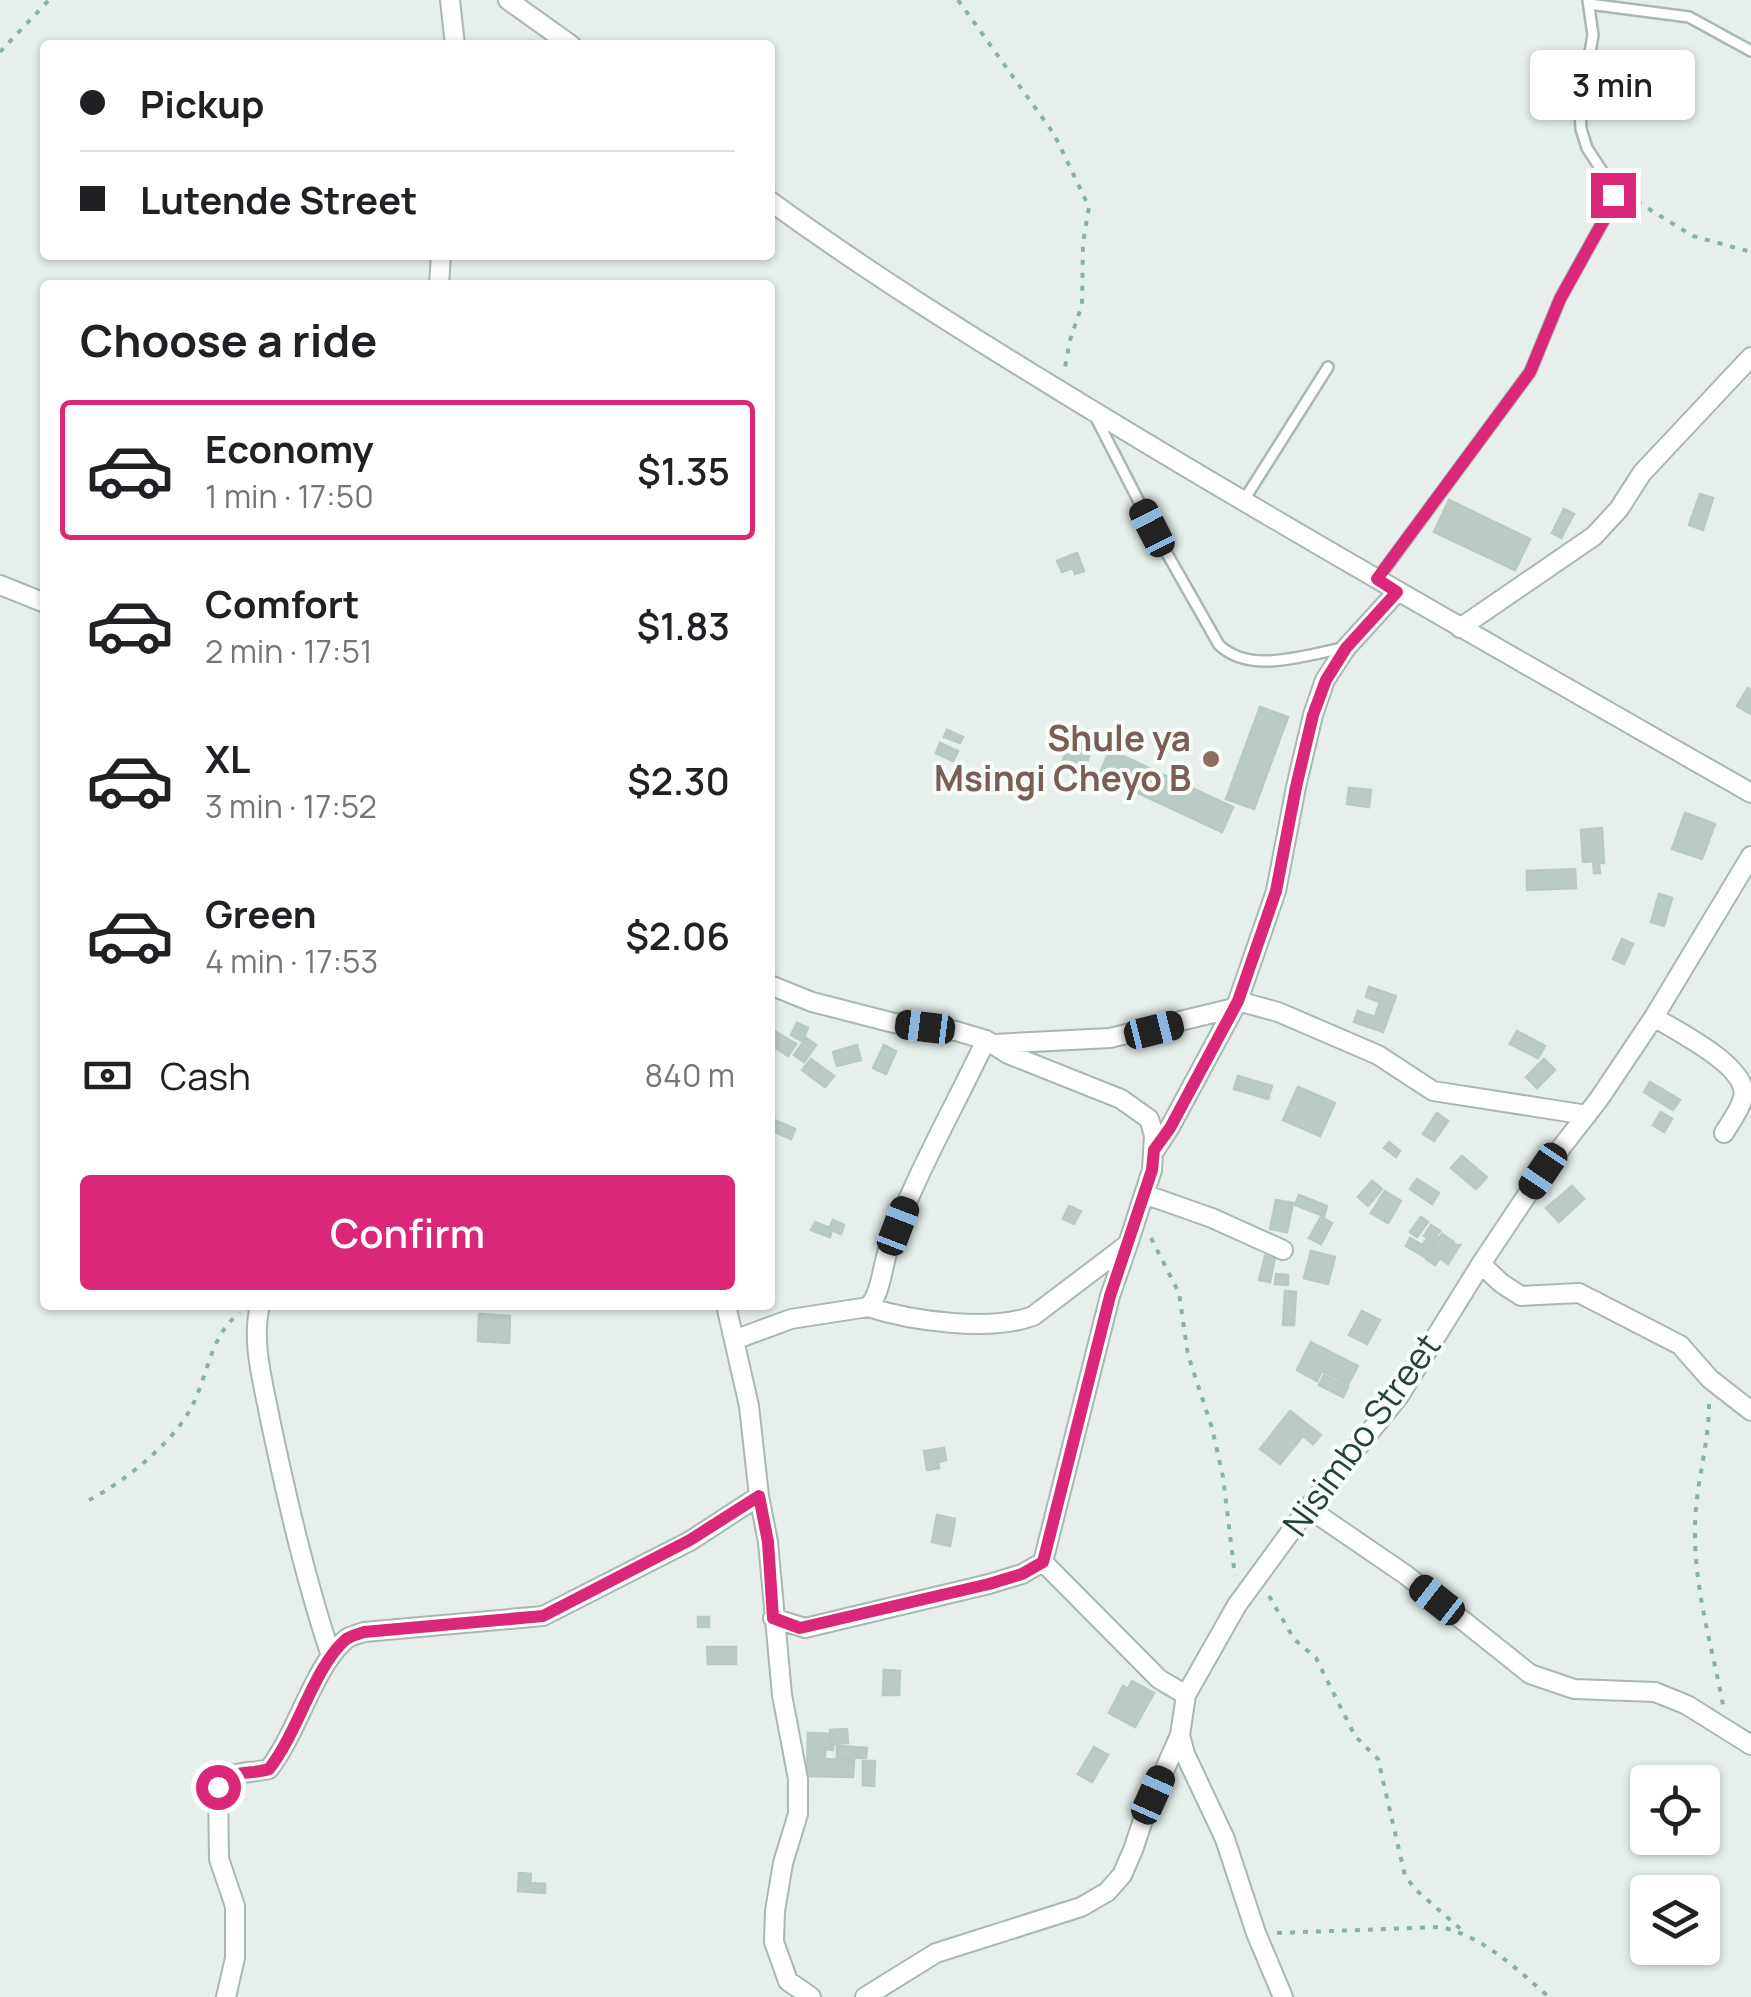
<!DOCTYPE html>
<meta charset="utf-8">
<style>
:root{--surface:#fff;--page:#f2f2f2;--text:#202124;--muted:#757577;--line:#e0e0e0;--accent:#db2777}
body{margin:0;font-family:Manrope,sans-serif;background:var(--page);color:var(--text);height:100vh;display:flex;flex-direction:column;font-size:38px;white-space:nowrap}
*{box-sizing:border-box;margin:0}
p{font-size:32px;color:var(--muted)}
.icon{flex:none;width:55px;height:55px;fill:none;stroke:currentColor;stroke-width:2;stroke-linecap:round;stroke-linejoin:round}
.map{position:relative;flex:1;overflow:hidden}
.sheet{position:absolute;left:40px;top:280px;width:735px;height:1030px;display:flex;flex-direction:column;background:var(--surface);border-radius:10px;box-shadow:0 2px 8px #0004}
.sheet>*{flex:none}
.banner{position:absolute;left:40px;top:40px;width:735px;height:220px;border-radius:10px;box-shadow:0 2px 8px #0004;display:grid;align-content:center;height:220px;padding:0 40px;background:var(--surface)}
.buttons{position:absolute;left:1630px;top:1765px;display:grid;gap:20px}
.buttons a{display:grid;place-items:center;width:90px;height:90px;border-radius:10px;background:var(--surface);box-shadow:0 2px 8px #0004;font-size:50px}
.end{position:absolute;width:45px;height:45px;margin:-22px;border:12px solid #db2777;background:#fff;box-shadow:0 0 0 5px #fff}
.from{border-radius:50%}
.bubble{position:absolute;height:70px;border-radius:10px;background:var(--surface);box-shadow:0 2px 8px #0004;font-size:32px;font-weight:600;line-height:70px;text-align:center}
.car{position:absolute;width:30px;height:60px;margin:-30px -15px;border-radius:12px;box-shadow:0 0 8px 2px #0007;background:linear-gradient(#222 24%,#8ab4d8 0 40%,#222 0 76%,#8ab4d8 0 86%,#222 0)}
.banner b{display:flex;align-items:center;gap:35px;height:95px;font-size:38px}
.banner b+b{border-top:2px solid var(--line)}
.banner i{width:25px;height:25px;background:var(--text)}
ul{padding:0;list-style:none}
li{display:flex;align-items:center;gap:30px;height:140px;margin:0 20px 15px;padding:0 20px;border:5px solid transparent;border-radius:10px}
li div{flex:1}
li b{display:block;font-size:38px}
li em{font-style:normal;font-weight:600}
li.on{border-color:var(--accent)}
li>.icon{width:90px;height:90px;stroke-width:1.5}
h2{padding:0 40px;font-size:45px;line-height:120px}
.pay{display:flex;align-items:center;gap:25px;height:110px;padding:0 40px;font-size:38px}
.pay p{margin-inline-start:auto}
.button{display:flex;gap:20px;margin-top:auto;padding:20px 40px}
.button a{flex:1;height:115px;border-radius:10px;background:var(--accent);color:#fff;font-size:40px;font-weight:600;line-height:115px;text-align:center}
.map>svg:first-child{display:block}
.building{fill:#bbcac4;stroke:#b8c9c2;stroke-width:2.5}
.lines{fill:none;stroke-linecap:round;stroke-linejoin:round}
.service-casing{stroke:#a8b8b2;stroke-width:14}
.minor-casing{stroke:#a8b8b2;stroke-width:22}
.path{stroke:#86b3a5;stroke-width:4;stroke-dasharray:5 8;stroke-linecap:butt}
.service{stroke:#fff;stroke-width:9}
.minor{stroke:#fff;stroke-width:18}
.route{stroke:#db2777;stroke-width:12}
.education-dot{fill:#8d6e63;stroke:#f7fbf9;stroke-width:4}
.labels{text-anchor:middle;stroke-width:8;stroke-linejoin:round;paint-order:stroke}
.education-label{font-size:35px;font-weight:bold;fill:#785e54;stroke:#f7fbf9;text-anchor:end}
.street-label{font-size:35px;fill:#24423a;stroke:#f7fbf9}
</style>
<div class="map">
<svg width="1751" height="1997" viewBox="0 0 1751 1997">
<rect width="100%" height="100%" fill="#e6efeb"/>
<path class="building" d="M1700 494 1713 498 1703 530 1689 525Z
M1449 500 1530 539 1515 570 1434 532Z
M1564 509 1574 514 1561 538 1552 533Z
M1077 553 1084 571 1075 574 1073 568 1062 572 1057 561Z
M1748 688 1751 690V714L1737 706Z
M1260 707 1288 717 1254 809 1226 799Z
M947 730 963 737 960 743 944 737Z
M1071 738 1093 746 1083 773 1061 765Z
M940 743 958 751 953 761 936 753Z
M1110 750 1233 807 1222 832 1099 775Z
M1349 788 1371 790 1369 807 1347 804Z
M1685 813 1715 824 1702 859 1672 849Z
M1602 828 1604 863H1599L1600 873H1594L1593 861 1583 862 1581 830Z
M1575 869 1576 888 1527 890V871Z
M1659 894 1672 898 1664 926 1651 922Z
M1622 939 1633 944 1624 964 1613 959Z
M1369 987 1396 996 1383 1032 1354 1022 1358 1011 1375 1017 1380 1002 1366 997Z
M797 1023 808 1028 802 1041 791 1035Z
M1517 1031 1545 1046 1538 1058 1510 1044Z
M776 1032 796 1044 788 1056 770 1044Z
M806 1038 816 1045 804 1062 794 1055Z
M857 1045 861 1060 837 1066 833 1052Z
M884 1045 896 1051 886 1074 873 1068Z
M811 1059 834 1076 825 1087 802 1070Z
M1544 1059 1555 1070 1537 1088 1526 1077Z
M1238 1076 1272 1086 1268 1099 1234 1089Z
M1650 1082 1680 1100 1673 1110 1644 1092Z
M1298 1087 1335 1103 1320 1136 1283 1120Z
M1661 1112 1672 1119 1664 1132 1653 1125Z
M1437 1113 1448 1121 1434 1141 1423 1134Z
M772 1119 795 1129 791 1139 770 1130Z
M1389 1142 1400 1151 1396 1157 1384 1148Z
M1462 1156 1487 1177 1476 1189 1451 1168Z
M1417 1179 1439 1193 1432 1204 1410 1189Z
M1372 1181 1382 1189 1368 1206 1358 1197Z
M1572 1186 1584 1199 1559 1222 1546 1208Z
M1385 1191 1401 1201 1388 1223 1371 1213Z
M1299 1195 1327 1206 1324 1216 1295 1205Z
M1276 1200 1293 1203 1287 1232 1270 1229Z
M1069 1206 1081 1211 1074 1224 1063 1219Z
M1321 1217 1332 1223 1321 1244 1309 1238Z
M1421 1217 1428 1222 1417 1237 1410 1232Z
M833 1220 844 1225 841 1234 832 1230 830 1237 811 1230 815 1222 830 1228Z
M1431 1225 1440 1231 1436 1236 1439 1238 1442 1234 1454 1242 1452 1245H1460L1448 1264 1440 1258 1435 1265 1426 1259 1436 1244 1424 1236Z
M1410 1238 1422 1245 1426 1240 1434 1244 1425 1257 1406 1246Z
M1311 1251 1335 1257 1328 1284 1304 1278Z
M1265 1256 1275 1258 1270 1282 1259 1280Z
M1276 1274 1288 1275V1285L1275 1284Z
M1285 1291 1296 1292 1294 1325H1283Z
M1362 1311 1380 1320 1367 1344 1349 1335Z
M479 1314 510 1316 509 1343 478 1341Z
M1311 1342 1358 1366 1348 1384 1322 1371 1317 1381 1297 1370Z
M1324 1375 1348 1387 1343 1397 1319 1385Z
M1290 1411 1321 1435 1313 1444 1303 1436 1280 1464 1260 1449Z
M944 1448 946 1460 938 1462 939 1468 927 1470 924 1451Z
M937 1515 955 1519 950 1546 932 1542Z
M698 1617H709V1627H698Z
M707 1647H736V1664H708Z
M884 1670 900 1671 899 1695H883Z
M1132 1681 1154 1693 1135 1727 1109 1713 1123 1686 1128 1689Z
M847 1729 848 1743 831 1744 830 1730Z
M808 1733 834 1734 833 1750 825 1749V1759L854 1760 853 1777 807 1776Z
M837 1746 867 1748 866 1758 837 1757Z
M1094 1747 1108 1755 1092 1782 1078 1774Z
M863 1761H875L874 1786 863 1785Z
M519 1873 531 1874 530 1883 545 1884V1893L518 1891Z"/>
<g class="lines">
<defs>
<path id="service" d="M1589 4 1689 17 1751 51
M1096 418 1152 527 1219 645C1251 675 1304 655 1344 648
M1244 500 1328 367
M1378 578 1530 372 1560 299 1606 216 1613 188 1587 148 1581 129 1580 110 1593 35 1588 0"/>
<path id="minor" d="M450 0 455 45
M508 0 571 45
M770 201C865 270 962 331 1062 392 1289 531 1520 661 1751 793
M439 285 441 255
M0 585 45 603
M1460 628 1594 536 1619 509 1642 473 1751 357
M770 985 812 1002 894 1023 956 1031 986 1040 1008 1054 1121 1099 1149 1119 1154 1135 1152 1170 1128 1244 1033 1316C990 1332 911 1321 868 1307
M1238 1001 1278 1012 1378 1055 1433 1091 1587 1115
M1654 1017C1676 1031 1751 1067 1743 1098 1740 1110 1730 1123 1724 1133
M994 1044 1110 1038 1234 1008
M1155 1150 1170 1127 1238 1001 1276 891 1296 787 1313 715 1325 680 1346 648 1397 592
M1144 1194 1212 1218 1283 1250
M1481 1264 1501 1283 1521 1296 1579 1293 1680 1345 1710 1379 1751 1411
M260 1305C251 1343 263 1381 270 1419 287 1499 305 1578 331 1656
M726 1305 749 1406 759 1496 768 1542 782 1695 798 1779V1814L783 1863 775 1911 774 1942 788 1981 811 1997
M734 1340 791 1319 868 1307C881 1294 882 1268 888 1250 914 1177 953 1110 986 1040
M1308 1508 1406 1575 1530 1674 1574 1689 1655 1692 1687 1705 1751 1745
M1043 1562 1159 1679 1186 1695
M773 1618 805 1628 989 1584 1022 1574 1043 1562 1110 1296 1128 1244
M226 1997 235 1958V1906L219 1859 218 1787C227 1769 252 1774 269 1769 297 1733 313 1670 343 1642 348 1636 356 1635 364 1632L543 1616 690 1541 759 1496
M865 1997 936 1953 1081 1907 1107 1892 1122 1875 1133 1850 1145 1814 1180 1735
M1283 1997 1256 1933 1225 1839 1185 1754 1180 1735 1186 1695 1237 1605 1308 1508 1399 1396 1481 1264 1543 1171 1599 1099 1654 1017 1751 856"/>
</defs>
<use href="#service" class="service-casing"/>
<use href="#minor" class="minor-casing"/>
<path class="path" d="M958 0 1054 134 1089 207 1083 243 1082 305 1070 340 1064 373
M0 52 49 0
M1626 195 1693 236 1751 252
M1151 1238 1179 1293 1188 1355 1212 1428 1223 1477 1235 1576
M1709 1404C1709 1446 1695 1486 1695 1528 1694 1589 1712 1646 1723 1705
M89 1500C124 1482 172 1444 191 1408 208 1377 210 1334 240 1313
M1269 1596 1294 1639 1316 1658 1355 1736 1378 1759 1405 1876 1416 1890 1464 1932
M1277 1933 1441 1927C1486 1938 1515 1968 1549 1997"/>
<use href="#service" class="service"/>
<use href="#minor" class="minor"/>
</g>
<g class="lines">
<path class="route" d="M218 1787C228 1769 252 1775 269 1769 298 1732 313 1671 343 1642 348 1636 356 1635 364 1632L543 1616 690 1540 759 1496 768 1542 773 1618 800 1628 989 1584 1022 1574 1043 1562 1110 1296 1152 1170 1154 1150 1170 1128 1238 1001 1276 891 1296 787 1313 715 1326 680 1346 648 1397 592 1377 579 1530 372 1560 299 1606 216 1613 195"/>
</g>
<circle class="education-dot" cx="1211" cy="759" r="10"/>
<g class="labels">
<g class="education-label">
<text x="1191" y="751">Shule ya<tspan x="1191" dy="40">Msingi Cheyo B</tspan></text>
</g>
<g class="street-label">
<text transform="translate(1362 1435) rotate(-54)" y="12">Nisimbo Street</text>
</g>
</g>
</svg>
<div class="buttons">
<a><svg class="icon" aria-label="locate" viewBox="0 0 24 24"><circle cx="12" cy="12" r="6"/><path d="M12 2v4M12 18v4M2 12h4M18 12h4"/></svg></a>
<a><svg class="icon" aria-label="layers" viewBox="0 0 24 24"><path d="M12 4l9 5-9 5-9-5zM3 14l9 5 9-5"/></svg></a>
</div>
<i class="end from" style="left:218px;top:1787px"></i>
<i class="end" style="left:1613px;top:195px"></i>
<div class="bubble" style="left:1530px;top:50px;width:165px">3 min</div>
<i class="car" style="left:1152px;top:528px;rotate:333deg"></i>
<i class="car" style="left:925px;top:1027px;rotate:277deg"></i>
<i class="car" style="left:1154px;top:1030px;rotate:76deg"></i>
<i class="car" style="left:1543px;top:1171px;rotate:214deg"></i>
<i class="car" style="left:898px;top:1226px;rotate:21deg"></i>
<i class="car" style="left:1437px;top:1600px;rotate:308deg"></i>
<i class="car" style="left:1153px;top:1795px;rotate:24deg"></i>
<div class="banner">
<b><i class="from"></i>Pickup</b>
<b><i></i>Lutende Street</b>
</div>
<section class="sheet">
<h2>Choose a ride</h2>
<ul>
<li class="on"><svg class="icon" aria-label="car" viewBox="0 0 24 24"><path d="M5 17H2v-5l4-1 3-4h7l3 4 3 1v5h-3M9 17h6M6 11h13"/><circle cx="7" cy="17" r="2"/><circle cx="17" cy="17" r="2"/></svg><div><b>Economy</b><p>1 min · 17:50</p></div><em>$1.35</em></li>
<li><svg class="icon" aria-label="car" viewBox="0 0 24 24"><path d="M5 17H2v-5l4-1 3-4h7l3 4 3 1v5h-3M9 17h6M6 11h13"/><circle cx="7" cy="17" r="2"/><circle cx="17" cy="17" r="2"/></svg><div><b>Comfort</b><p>2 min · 17:51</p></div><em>$1.83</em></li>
<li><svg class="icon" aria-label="car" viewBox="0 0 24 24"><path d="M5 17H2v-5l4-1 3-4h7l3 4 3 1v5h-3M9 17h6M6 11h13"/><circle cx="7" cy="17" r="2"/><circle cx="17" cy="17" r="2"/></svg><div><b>XL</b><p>3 min · 17:52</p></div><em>$2.30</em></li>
<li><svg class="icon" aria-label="car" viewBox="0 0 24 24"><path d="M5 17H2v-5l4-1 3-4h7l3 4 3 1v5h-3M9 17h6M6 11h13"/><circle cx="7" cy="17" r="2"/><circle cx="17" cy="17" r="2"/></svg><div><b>Green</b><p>4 min · 17:53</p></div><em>$2.06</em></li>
</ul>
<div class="pay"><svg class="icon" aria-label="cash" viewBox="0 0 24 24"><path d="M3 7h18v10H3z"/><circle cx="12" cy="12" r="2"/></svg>Cash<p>840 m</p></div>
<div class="button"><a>Confirm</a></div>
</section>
</div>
